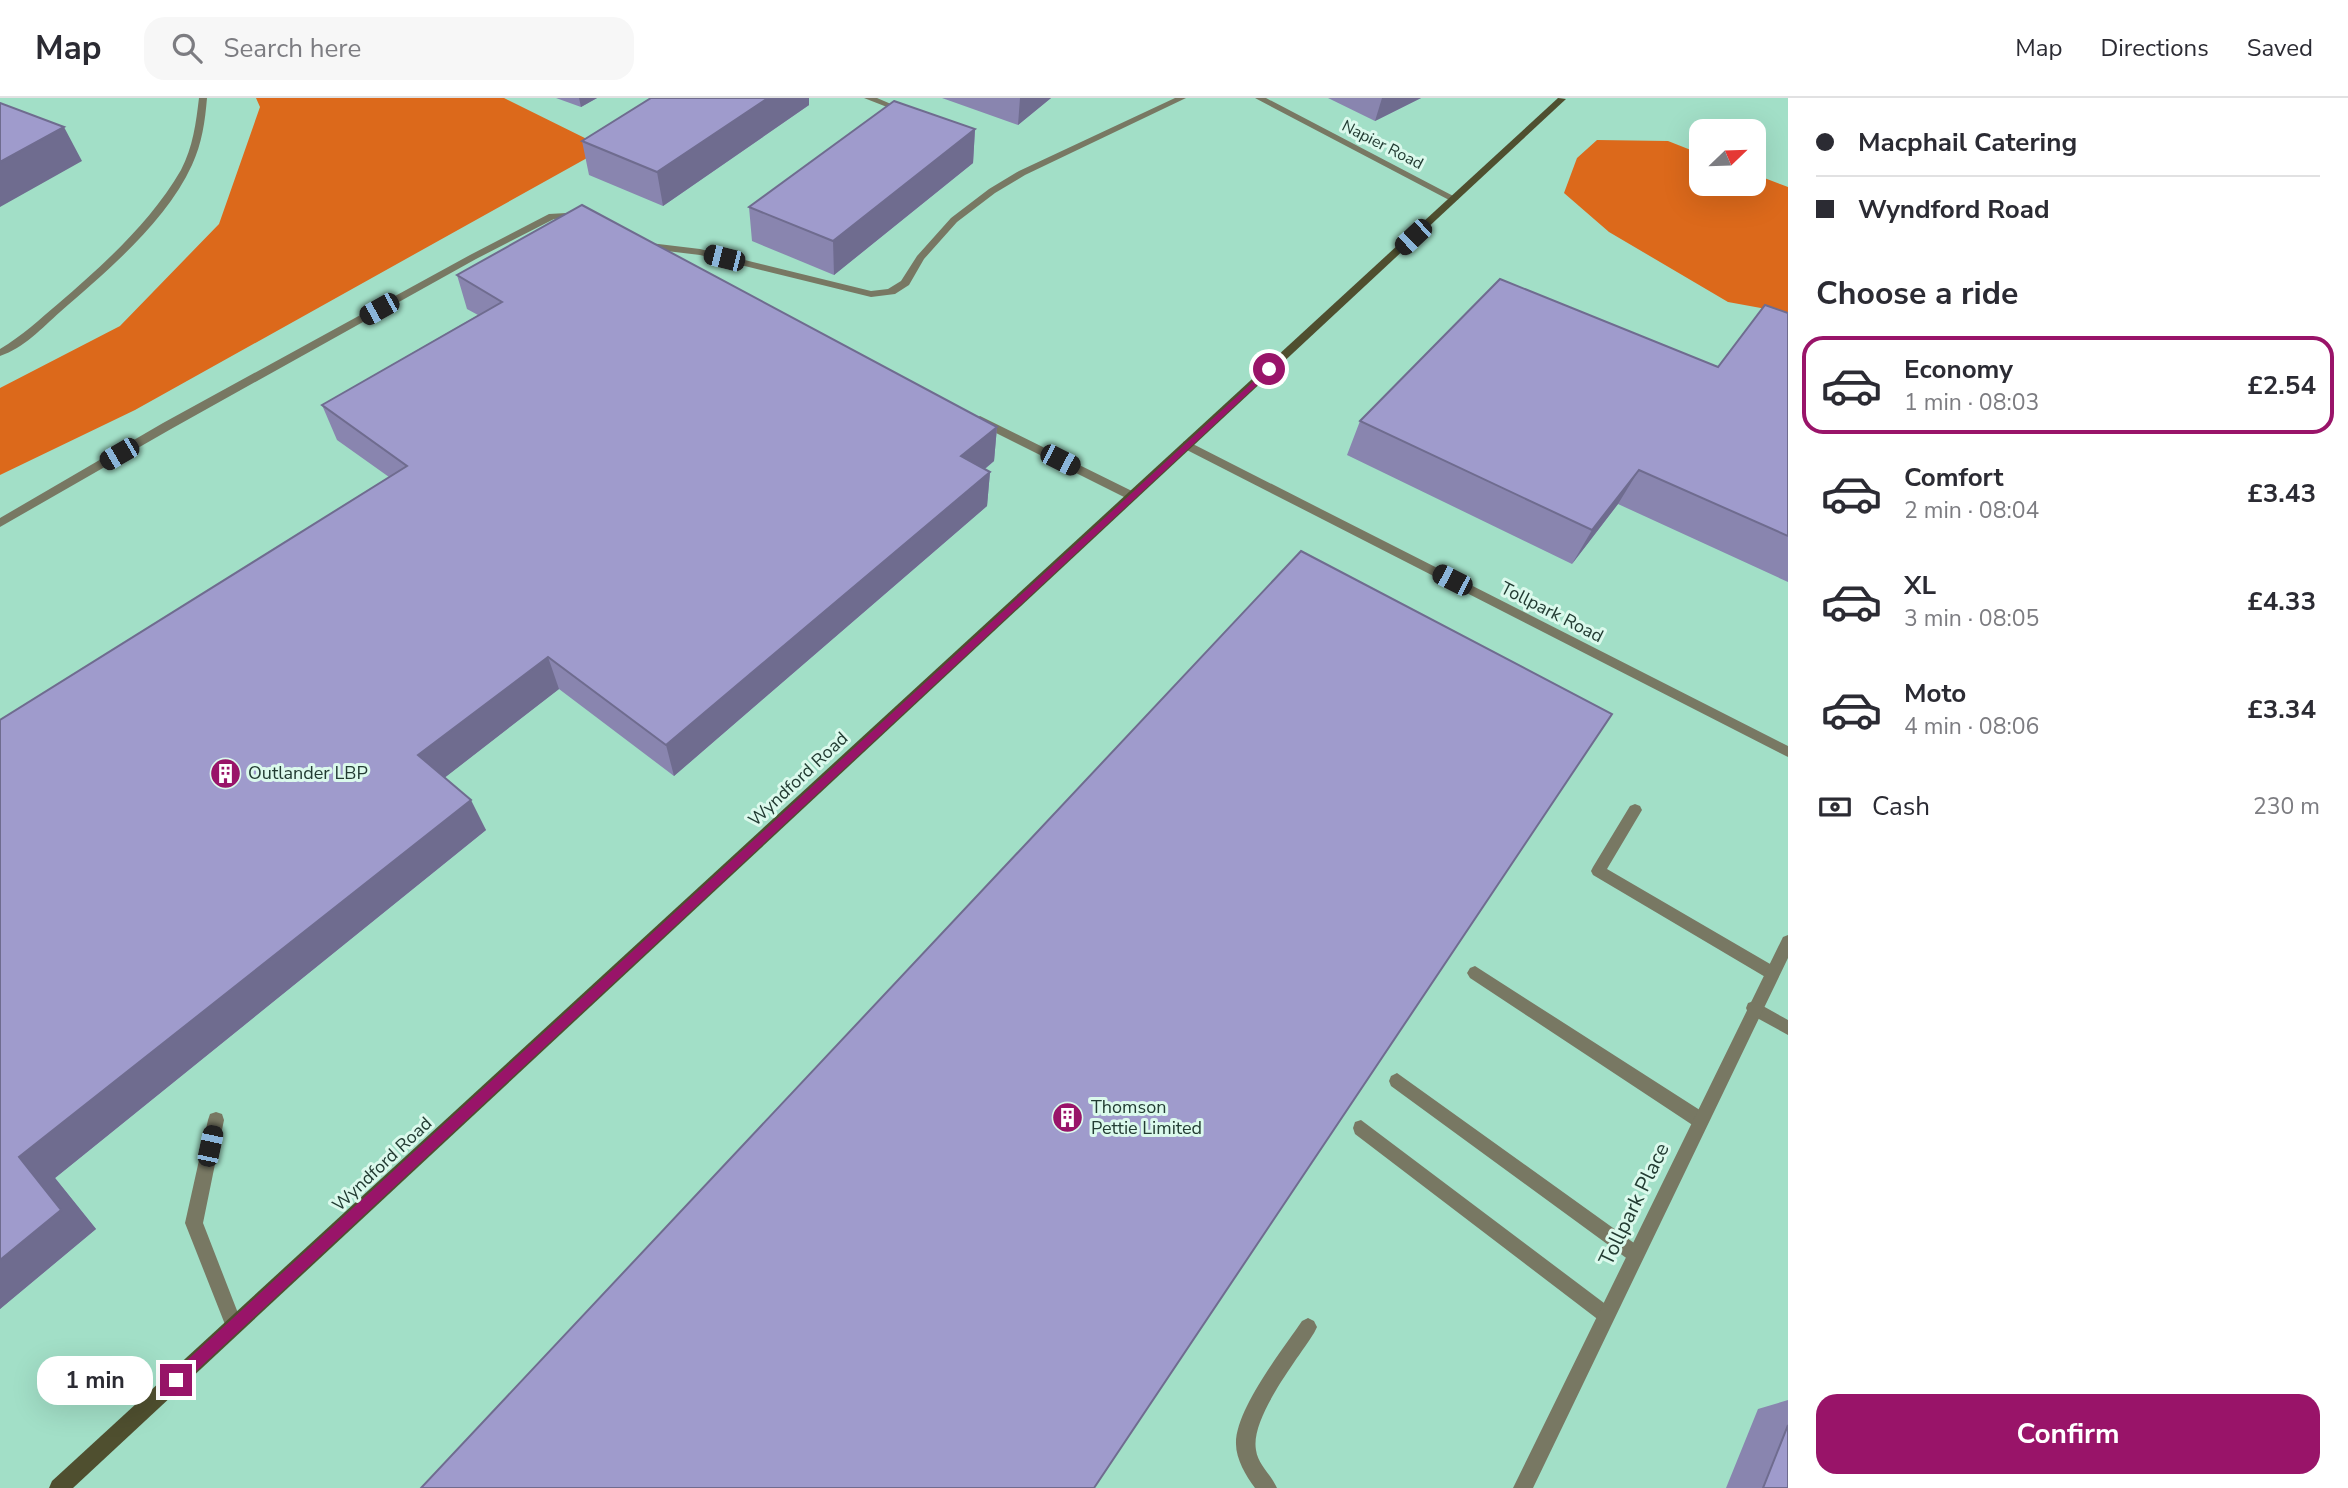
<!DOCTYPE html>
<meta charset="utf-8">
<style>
:root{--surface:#fff;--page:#f7f7f7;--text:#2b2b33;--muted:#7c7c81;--line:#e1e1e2;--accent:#991469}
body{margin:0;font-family:"Nunito Sans",sans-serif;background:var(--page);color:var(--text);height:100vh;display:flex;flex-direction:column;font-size:26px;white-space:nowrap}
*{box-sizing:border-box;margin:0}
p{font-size:23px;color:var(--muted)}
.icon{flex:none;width:38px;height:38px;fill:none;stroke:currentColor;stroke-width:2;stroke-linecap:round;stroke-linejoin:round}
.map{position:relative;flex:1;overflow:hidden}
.side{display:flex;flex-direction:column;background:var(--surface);width:560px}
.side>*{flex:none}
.hud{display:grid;align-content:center;height:154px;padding:0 28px;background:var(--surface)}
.needle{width:46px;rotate:67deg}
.controls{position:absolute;left:1689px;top:21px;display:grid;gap:14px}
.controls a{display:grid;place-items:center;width:77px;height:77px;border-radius:14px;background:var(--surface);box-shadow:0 7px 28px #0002;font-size:35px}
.end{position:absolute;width:32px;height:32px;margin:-16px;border:9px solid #991469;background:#fff;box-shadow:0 0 0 4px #fff}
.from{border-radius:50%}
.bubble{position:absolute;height:49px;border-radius:21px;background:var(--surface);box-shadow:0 7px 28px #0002;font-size:23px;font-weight:700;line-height:49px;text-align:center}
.car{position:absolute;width:21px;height:42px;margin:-21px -10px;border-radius:9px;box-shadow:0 0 5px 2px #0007;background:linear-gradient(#222 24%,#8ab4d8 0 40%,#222 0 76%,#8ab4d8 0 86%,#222 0)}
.hud b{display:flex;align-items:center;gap:24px;height:66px;font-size:26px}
.hud b+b{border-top:2px solid var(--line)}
.hud i{width:18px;height:18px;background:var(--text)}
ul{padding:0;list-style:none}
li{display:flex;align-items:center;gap:21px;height:98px;margin:0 14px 10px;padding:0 14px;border:4px solid transparent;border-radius:21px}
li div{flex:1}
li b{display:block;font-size:26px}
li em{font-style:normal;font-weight:700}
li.current{border-color:var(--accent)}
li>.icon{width:63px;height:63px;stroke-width:1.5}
h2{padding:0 28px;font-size:32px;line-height:84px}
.pay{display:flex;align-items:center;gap:18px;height:77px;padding:0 28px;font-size:26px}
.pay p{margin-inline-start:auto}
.primary-button{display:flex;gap:14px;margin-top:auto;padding:14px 28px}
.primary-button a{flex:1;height:80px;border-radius:21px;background:var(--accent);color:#fff;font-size:28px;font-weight:700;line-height:80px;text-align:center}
header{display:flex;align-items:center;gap:42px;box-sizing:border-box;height:98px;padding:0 35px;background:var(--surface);border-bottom:2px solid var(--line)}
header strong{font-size:33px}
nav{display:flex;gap:38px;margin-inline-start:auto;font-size:24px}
.search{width:490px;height:63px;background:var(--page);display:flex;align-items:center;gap:18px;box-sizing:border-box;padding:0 24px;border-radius:21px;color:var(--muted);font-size:26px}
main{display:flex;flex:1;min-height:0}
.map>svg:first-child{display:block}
.forest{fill:#dc691b}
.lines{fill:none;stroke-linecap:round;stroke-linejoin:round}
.lane{fill:#787863;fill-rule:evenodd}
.street{fill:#787863;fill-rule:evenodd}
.secondary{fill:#4f4f2f;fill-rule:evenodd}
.wall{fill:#8985af}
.shaded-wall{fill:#6f6c8f}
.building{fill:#9f9bcc;stroke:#6f6c8f;stroke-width:2}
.route{fill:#991469}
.labels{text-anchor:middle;stroke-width:6;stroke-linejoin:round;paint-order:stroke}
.far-street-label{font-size:16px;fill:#223b32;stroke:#dbf9ec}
.street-label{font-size:18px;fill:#223b32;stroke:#dbf9ec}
.poi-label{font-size:18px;fill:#223b32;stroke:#dbf9ec;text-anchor:start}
.near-street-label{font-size:21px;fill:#223b32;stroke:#dbf9ec}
</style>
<header>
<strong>Map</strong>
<div class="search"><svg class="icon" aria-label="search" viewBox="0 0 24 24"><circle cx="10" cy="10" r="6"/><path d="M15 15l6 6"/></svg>Search here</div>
<nav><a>Map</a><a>Directions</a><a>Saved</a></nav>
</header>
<main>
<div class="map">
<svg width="1788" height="1390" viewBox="0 0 1788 1390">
<rect width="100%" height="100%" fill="#a2dfc7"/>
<path class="forest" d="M256 0H504L605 50 135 312 0 377V290L120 228 219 126 260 9Z
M1597 42 1668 43 1701 56V86H1754V76L1788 89V215L1728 204 1609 134 1564 95 1577 60Z"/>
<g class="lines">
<path class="lane" d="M199 0H207C205 24 202 45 192 67 166 124 106 174 60 214 42 230 24 250 0 258V251C22 238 40 221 59 205 104 166 151 124 181 72 193 49 196 25 199 0Z
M1175 0H1186L1025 77 995 95 957 124 924 161 909 187 895 196 871 199 700 157 650 151 645 148 650 145 700 151 871 193 888 191 901 183 917 158 951 120 989 91 1019 73Z
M584 114 587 115V119L554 121 476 161 171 331 0 429V420L163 325 470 157 549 116Z
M980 318 1136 395 1138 398 1132 402 1128 401 976 325 974 322Z
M1635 706 1640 708 1642 712 1607 771 1777 870 1780 875 1777 880 1772 882 1767 880 1593 777 1591 773 1593 769 1630 708Z
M1475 868 1706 1016 1708 1022 1706 1028 1700 1030 1694 1028 1470 880 1467 875 1470 870Z
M1754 903 1788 922V937L1748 915 1746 910 1748 905Z
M1397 975 1641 1150 1644 1156 1641 1162 1635 1165 1629 1162 1391 988 1389 983 1391 978Z
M216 1014 222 1016 224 1022 203 1125 243 1228 240 1234 234 1237 228 1234 185 1125 208 1022 210 1016Z
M1361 1022 1612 1211 1615 1217 1612 1223 1606 1226 1600 1223 1355 1036 1353 1030 1355 1024Z
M1308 1220 1314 1223 1317 1229 1314 1235C1297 1262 1250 1320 1256 1352 1258 1367 1271 1376 1277 1390H1255C1246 1378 1236 1361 1236 1346 1235 1312 1283 1251 1302 1223Z"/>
<path class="street" d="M864 0H877L891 6 887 9Z
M1255 0H1266L1459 101 1451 103Z
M1187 343 1788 648V659L1183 350V344Z
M1788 837V860L1533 1390H1513L1783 839Z"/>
<path class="secondary" d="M1558 0 1566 1 73 1390H49L52 1383Z"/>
</g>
<path class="wall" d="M556 0H597L581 9Z
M651 0H809V7L663 108 589 77 582 43Z
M942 0H1051L1018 27Z
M1328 0H1421L1375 23Z
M975 31 973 65 834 177 752 143 749 109Z
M457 177 997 329 994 363 985 371 990 374 987 408 674 678 559 591 445 679 486 732 55 1080 96 1131 0 1211V622L389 379 337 342 322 307 478 217 467 211Z
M1788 215V484L1618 406 1572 466 1347 357 1360 323 1718 269Z
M1788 1302V1390H1726L1758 1311Z"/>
<path class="shaded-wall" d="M579 0H597L581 9Z
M768 0H809V7L663 108 657 74Z
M1020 0H1051L1018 27Z
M1382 0H1421L1375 23Z
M64 29 82 63 0 109V64Z
M975 31 973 65 834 177 833 143Z
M997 329 994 363 959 392 961 358Z
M1639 372 1618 406 1572 466 1592 432Z
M990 374 987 408 674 678 666 647Z
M548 559 559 591 434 688 418 657Z
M471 702 486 732 55 1080 96 1131 0 1211V1162L19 1059Z"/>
<path class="building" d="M651 0H768L657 74 582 43Z
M894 3 975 31 833 143 749 109Z
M0 5 64 29 0 64Z
M582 107 997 329 961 358 990 374 666 647 548 559 418 657 471 702 19 1059 61 1112 0 1162V622L407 368 322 307 502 204 457 177Z
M1500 181 1718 269 1765 207 1788 215V438L1639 372 1592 432 1360 323Z
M1301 453 1612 616 1094 1390H421Z
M1788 1327V1390H1763Z"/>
<path class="route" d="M1269 269 1272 270V273L181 1287 176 1290 171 1287 169 1282 171 1277Z"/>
<defs>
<symbol id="building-disc" viewBox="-11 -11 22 22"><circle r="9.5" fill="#991469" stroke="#dbf9ec"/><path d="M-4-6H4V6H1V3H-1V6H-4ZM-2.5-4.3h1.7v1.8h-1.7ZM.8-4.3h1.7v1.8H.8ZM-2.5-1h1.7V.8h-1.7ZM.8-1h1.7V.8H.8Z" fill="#fff"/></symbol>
</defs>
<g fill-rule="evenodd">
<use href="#building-disc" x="208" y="658" width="35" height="35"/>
<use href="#building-disc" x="1050" y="1002" width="35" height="35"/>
</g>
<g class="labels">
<g class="far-street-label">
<text transform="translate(1383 46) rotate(27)" y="6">Napier Road</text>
</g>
<g class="street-label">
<text transform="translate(1552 514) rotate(27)" y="6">Tollpark Road</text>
<text transform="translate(798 681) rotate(-43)" y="6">Wyndford Road</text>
<text transform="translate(382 1066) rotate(-43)" y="6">Wyndford Road</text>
</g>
<g class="poi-label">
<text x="248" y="681">Outlander LBP</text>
<text x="1091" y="1015">Thomson<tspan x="1091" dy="21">Pettie Limited</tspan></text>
</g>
<g class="near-street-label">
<text transform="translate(1634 1106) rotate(-64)" y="7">Tollpark Place</text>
</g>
</g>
</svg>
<div class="controls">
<a><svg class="needle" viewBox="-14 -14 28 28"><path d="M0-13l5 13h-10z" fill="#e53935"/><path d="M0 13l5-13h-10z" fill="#7c7c81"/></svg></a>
</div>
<i class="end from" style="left:1269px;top:271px"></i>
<i class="end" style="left:176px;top:1282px"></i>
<div class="bubble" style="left:37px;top:1258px;width:116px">1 min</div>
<i class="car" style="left:1413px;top:139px;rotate:227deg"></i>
<i class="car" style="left:724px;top:160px;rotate:284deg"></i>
<i class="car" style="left:379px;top:211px;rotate:241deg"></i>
<i class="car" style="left:119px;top:356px;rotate:240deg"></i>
<i class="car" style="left:1060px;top:362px;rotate:117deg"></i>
<i class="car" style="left:1452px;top:482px;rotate:297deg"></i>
<i class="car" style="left:210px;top:1048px;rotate:12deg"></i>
</div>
<section class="side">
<div class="hud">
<b><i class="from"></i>Macphail Catering</b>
<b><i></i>Wyndford Road</b>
</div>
<h2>Choose a ride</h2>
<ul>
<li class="current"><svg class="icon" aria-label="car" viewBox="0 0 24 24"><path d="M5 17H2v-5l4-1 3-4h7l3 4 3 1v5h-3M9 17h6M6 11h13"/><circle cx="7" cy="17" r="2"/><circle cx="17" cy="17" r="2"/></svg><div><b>Economy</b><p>1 min · 08:03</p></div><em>£2.54</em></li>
<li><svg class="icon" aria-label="car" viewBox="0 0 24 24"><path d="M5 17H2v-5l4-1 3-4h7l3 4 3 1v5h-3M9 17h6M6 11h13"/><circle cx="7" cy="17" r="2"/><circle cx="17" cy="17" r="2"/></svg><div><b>Comfort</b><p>2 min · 08:04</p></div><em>£3.43</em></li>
<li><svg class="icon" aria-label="car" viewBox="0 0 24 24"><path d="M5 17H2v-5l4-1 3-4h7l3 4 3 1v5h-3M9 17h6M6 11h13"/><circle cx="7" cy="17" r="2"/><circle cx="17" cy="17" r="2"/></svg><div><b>XL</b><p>3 min · 08:05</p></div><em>£4.33</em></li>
<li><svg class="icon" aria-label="car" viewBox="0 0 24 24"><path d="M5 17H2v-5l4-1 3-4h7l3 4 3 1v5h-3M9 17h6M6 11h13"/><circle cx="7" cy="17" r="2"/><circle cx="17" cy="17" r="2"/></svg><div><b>Moto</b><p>4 min · 08:06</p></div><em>£3.34</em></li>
</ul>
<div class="pay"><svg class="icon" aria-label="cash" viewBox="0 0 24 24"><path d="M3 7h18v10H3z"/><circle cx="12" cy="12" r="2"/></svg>Cash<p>230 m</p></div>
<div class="primary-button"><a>Confirm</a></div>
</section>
</main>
